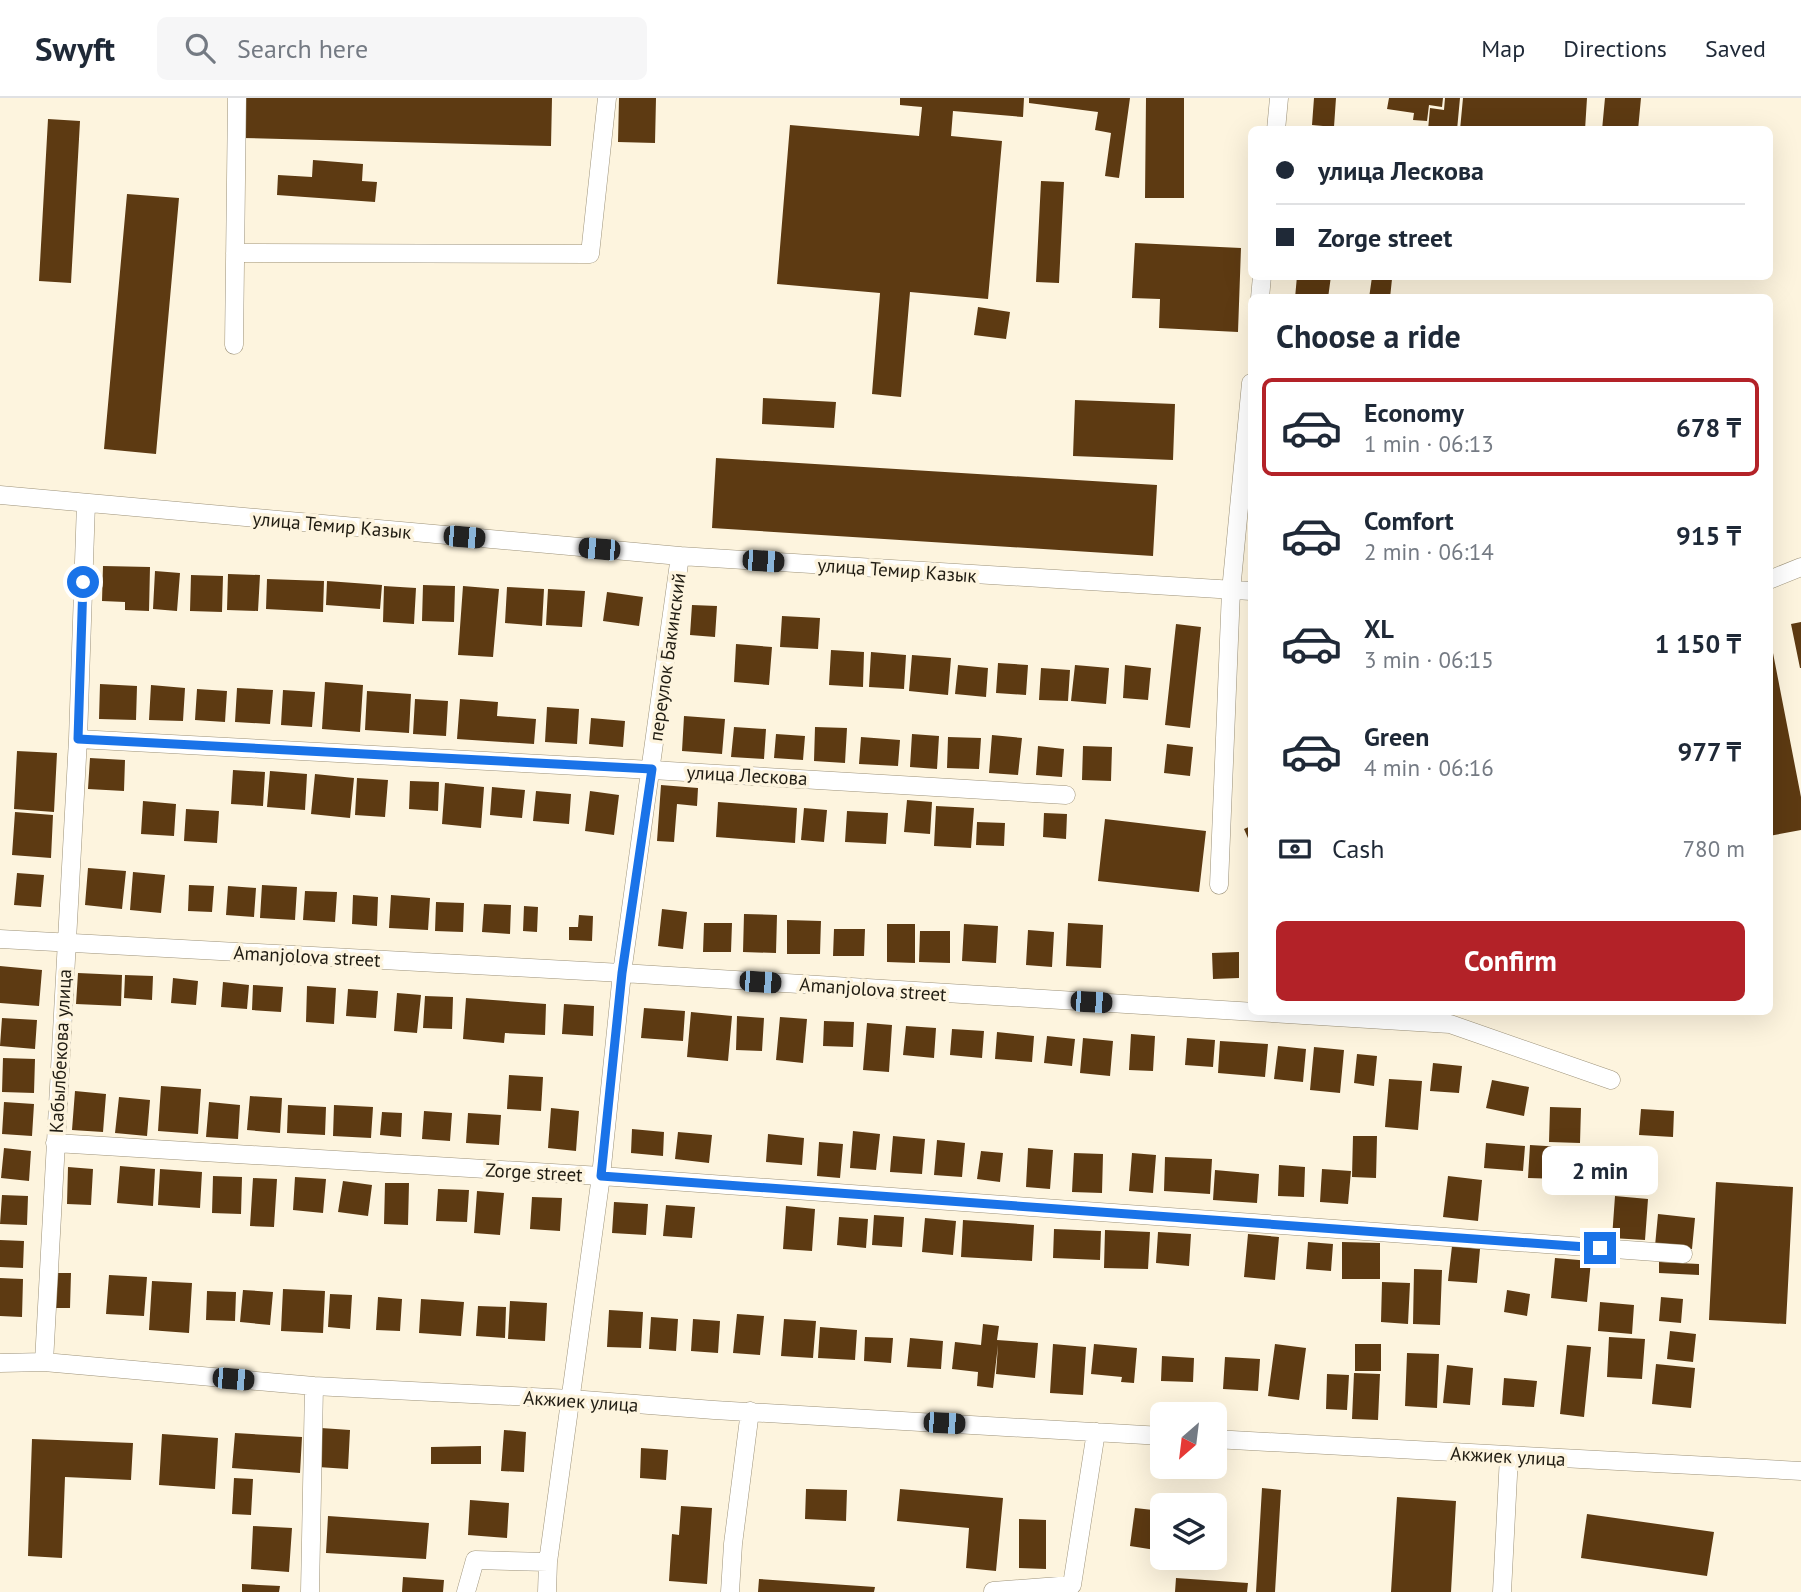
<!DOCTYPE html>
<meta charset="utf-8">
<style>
:root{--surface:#fff;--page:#f6f6f7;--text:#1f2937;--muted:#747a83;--line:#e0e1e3;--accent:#b32228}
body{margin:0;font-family:"PT Sans",sans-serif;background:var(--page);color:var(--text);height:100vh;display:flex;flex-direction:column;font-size:26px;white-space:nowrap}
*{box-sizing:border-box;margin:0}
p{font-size:23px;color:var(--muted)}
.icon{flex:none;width:38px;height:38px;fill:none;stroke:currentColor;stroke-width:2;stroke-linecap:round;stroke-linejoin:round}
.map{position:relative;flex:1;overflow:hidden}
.drawer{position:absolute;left:1248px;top:196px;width:525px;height:721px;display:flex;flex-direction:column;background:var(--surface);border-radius:10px;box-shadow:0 7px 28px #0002}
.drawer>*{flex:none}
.banner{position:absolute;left:1248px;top:28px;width:525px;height:154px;border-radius:10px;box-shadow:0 7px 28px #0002;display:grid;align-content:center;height:154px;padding:0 28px;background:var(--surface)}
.needle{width:46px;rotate:208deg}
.fabs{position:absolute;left:1150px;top:1304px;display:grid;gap:14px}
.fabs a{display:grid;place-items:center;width:77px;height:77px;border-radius:10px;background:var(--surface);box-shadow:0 7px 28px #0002;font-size:35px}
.end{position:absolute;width:32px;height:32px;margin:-16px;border:9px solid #1a73e8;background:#fff;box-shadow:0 0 0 4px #fff}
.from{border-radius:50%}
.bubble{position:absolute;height:49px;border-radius:10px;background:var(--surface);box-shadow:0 7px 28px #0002;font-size:23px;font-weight:800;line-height:49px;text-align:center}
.car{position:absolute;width:21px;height:42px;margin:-21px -10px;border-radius:9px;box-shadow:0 0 5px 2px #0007;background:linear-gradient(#222 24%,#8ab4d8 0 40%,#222 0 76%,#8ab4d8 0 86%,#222 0)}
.banner b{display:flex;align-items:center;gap:24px;height:66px;font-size:26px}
.banner b+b{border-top:2px solid var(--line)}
.banner i{width:18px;height:18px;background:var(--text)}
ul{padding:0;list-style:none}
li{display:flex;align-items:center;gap:21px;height:98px;margin:0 14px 10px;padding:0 14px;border:4px solid transparent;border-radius:10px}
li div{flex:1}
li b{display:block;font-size:26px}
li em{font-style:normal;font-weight:800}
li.on{border-color:var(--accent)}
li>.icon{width:63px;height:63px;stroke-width:1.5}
h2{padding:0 28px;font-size:32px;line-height:84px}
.pay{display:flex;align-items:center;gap:18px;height:77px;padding:0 28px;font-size:26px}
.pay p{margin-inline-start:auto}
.action{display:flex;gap:14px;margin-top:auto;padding:14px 28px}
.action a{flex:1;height:80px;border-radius:10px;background:var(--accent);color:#fff;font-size:28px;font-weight:800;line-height:80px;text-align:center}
header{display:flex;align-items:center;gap:42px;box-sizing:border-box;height:98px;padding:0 35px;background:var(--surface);border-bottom:2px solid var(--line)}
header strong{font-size:33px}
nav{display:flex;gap:38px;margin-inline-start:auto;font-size:24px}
.search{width:490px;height:63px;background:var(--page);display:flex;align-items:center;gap:18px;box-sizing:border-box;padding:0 24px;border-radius:10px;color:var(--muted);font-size:26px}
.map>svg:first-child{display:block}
.building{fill:#5d3a12}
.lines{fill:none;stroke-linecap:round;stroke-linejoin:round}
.minor-casing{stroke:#9d9279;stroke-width:19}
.minor{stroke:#fff;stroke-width:18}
.route{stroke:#1a73e8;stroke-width:9}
.labels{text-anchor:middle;stroke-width:7;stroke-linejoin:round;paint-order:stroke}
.street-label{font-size:19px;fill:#201c12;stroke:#fdf4de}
</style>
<header>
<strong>Swyft</strong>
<div class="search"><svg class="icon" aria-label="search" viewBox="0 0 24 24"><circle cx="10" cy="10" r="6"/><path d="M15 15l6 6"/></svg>Search here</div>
<nav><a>Map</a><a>Directions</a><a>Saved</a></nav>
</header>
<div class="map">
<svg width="1801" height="1494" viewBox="0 0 1801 1494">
<rect width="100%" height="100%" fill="#fdf4de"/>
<path class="building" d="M243 0H552L551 48 242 40Z
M619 0H656L655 45 618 44Z
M900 0H1024L1023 19 953 13 951 38 1002 43 988 201 910 194 901 299 872 296 880 195 777 186 790 27 919 38 922 9 900 7Z
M1029 0H1130L1119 80 1105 78 1111 35 1095 32 1098 14 1029 5Z
M1146 0H1184V100H1145Z
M1314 0H1336L1334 29 1312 27Z
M1389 0H1443L1442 9 1429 7 1427 23 1413 22 1414 15 1387 11Z
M1445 0H1460L1457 32H1428L1430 10 1444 12Z
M1463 0H1587L1585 32H1460Z
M1605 0H1641L1638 32H1602Z
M48 21 80 23 71 185 39 183Z
M313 62 363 66 362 83 377 84 375 104 277 97 278 77 312 79Z
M1041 83 1064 84 1059 185 1036 184Z
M127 96 179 100 156 356 104 351Z
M1135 145 1241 150 1238 234 1159 230 1160 201 1132 200Z
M1297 178H1331L1328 200H1295Z
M1372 179 1392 181 1390 200H1369Z
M978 209 1010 214 1006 241 974 237Z
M763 300 836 304 834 330 762 326Z
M1075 302 1175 306 1173 362 1073 358Z
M716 360 1157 387 1153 458 712 430Z
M103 468 150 469 149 513 125 512V504L102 503Z
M155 473 180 475 177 513 153 511Z
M228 476 260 477 258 513 227 512Z
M191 477 223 478 222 514 190 513Z
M267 481 324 483 323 514 266 511Z
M327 483 382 487 380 511 326 507Z
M423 487 455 488 454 524 422 523Z
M384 488 416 490 414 526 383 524Z
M463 488 499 491 493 559 458 557Z
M507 489 544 491 542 528 505 525Z
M548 491 585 493 582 529 546 527Z
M607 494 643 499 639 528 603 523Z
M692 507 717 508 715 539 690 537Z
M782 518 820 520 818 551 780 549Z
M1801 524V570H1800L1791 526Z
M1176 526 1201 529 1190 630 1165 627Z
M736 546 772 549 769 587 734 584Z
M831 552 864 554 863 589 829 587Z
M871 554 906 557 904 591 869 589Z
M1773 555 1801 699V732L1769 738V556Z
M912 557 951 560 948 597 909 593Z
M998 565 1028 567 1026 597 996 595Z
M958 567 988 570 986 599 955 596Z
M1075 567 1109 570 1106 606 1071 603Z
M1125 567 1151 570 1148 602 1123 600Z
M1041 570 1070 572 1068 603 1039 602Z
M325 584 363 587 360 634 322 631Z
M100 586 137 588 136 622 99 621Z
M151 587 185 590 183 623 149 622Z
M237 590 273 592 270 626 235 624Z
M197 591 227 593 225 624 195 622Z
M283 592 315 594 312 629 281 627Z
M367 593 411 596 409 635 365 632Z
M415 601 448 603 446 638 413 636Z
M460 601 498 604 497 618 536 621 534 646 457 641Z
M547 609 579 611 577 646 545 644Z
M684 618 725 621 722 656 682 653Z
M591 620 625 623 623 649 589 646Z
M734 629 766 631 764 661 731 659Z
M815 629 847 630 845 665 814 663Z
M776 636 805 638 803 662 774 660Z
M912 636 939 638 937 671 910 669Z
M992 637 1022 640 1018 677 989 675Z
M861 639 900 642 898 668 859 666Z
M948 639 981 640 979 671 947 670Z
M1167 646 1193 649 1190 678 1164 675Z
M1038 648 1064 651 1062 679 1036 677Z
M1083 648 1112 649 1111 683 1082 682Z
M17 653 57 655 54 714 14 711Z
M90 660 125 662 124 693 88 691Z
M233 672 265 674 263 708 231 706Z
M270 673 307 676 305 712 267 709Z
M315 676 354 680 350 720 311 716Z
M357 680 388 682 385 719 355 717Z
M410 683 439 684 438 713 409 711Z
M445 685 484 689 481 730 442 726Z
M661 687 698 690 697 708 677 706 674 744 657 743Z
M492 689 525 692 522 720 490 717Z
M536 693 571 696 569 726 533 723Z
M590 693 619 697 614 737 585 733Z
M907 702 932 704 930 736 904 734Z
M143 703 176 706 174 738 141 736Z
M718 704 797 710 795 745 716 739Z
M936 708 974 710 971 750 934 748Z
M804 710 827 712 824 744 801 742Z
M186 711 219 713 217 745 184 743Z
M847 713 888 715 886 746 845 744Z
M15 714 53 717 51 760 12 757Z
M1044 715 1067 716 1066 741 1043 739Z
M1105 721 1206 733 1199 794 1098 783Z
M977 724 1005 725 1004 748 976 747Z
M1251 728V747L1244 731Z
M88 770 126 773 122 811 85 807Z
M133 774 165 777 161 815 130 812Z
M17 775 44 777 41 809 14 807Z
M189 787 214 788 212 814 188 813Z
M262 787 297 789 295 822 260 820Z
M228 788 256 790 254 819 226 817Z
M305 793 337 794 335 824 303 822Z
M353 797 378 799 377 828 352 826Z
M391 797 430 800 428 832 389 830Z
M436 804 464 805 463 834 435 833Z
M484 806 511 807 510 836 482 834Z
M524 808 538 809 537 834 523 833Z
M662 811 687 814 683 851 658 848Z
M744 816 777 817 776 855 743 854Z
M579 817 593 818 592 843 569 842V829H578Z
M787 822 821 823 820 856H787Z
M704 825H732L731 854H703Z
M1068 825 1103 827 1101 870 1066 868Z
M887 826H915V865L887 864Z
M964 826 998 828 996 865 962 863Z
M834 831H865L864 858H833Z
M1028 832 1054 834 1052 869 1026 867Z
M920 833H950V865L919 864Z
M1239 854V880L1213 881 1212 855Z
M0 868 42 872 39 908 0 905Z
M78 875 122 877 121 908 76 906Z
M125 877 153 878 152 902 124 900Z
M173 880 198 883 196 907 171 905Z
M223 884 249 887 247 911 221 909Z
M253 887 283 889 281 914 252 912Z
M307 888 336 890 334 926 306 924Z
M348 891 378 893 376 920 346 918Z
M397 895 421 897 417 935 394 933Z
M425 898 453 899 452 931 423 930Z
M466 900 546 906 545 937 505 935 504 945 463 941Z
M564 906 594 908 593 938 562 936Z
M644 910 685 913 683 943 641 940Z
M691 914 732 918 728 963 687 959Z
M737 918 764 920 762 953 736 952Z
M780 919 807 921 803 965 776 962Z
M2 920 37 922 35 951 0 948Z
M824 923 854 924 853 949 823 948Z
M867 925 892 927 889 974 863 972Z
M906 928 936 930 934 960 903 957Z
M952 931 984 933 982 960 950 957Z
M997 934 1034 938 1032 964 995 961Z
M1131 936 1155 938 1153 973 1129 972Z
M1047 938 1075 941 1072 968 1044 965Z
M1083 940 1113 943 1110 978 1080 975Z
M1187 940 1215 942 1213 969 1185 967Z
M1220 943 1268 946 1265 979 1218 975Z
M1278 948 1306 951 1303 984 1274 981Z
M1314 949 1344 952 1340 995 1310 992Z
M1357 956 1377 958 1374 988 1354 985Z
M3 960 35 961 34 995 2 994Z
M1433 965 1462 968 1459 995 1430 993Z
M509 977 543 979 541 1013 507 1011Z
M1389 981 1422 983 1418 1032 1385 1029Z
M1492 982 1529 989 1524 1018 1486 1010Z
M161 988 201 991 198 1036 158 1033Z
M75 993 106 996 103 1034 72 1032Z
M250 998 282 1000 280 1035 247 1032Z
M119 999 150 1002 147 1038 115 1035Z
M4 1004 34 1006 32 1038 2 1036Z
M209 1004 240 1007 238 1041 206 1039Z
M288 1007 326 1009 325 1037 287 1035Z
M334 1007 373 1009 371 1040 333 1038Z
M1550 1009 1581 1010 1580 1045 1549 1044Z
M551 1010 579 1013 576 1053 548 1050Z
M1641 1011 1674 1013 1673 1039 1639 1037Z
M424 1013 452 1015 450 1043 422 1041Z
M382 1014 402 1015 401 1039 380 1037Z
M468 1015 501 1017 499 1047 466 1045Z
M632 1031 664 1034 663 1058 631 1055Z
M853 1033 880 1036 876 1072 850 1070Z
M678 1034 712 1037 709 1065 675 1061Z
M768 1036 804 1040 802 1067 766 1064Z
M893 1038 925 1041 922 1076 890 1074Z
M1353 1038H1377L1376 1080 1352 1079Z
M937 1042 965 1045 962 1079 934 1077Z
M819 1044 843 1046 840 1080 817 1078Z
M1486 1045 1525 1048 1523 1073 1484 1070Z
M1530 1047 1562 1049 1560 1081 1528 1080Z
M4 1050 31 1053 29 1083 1 1080Z
M1028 1050 1053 1052 1050 1091 1026 1089Z
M1578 1051 1609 1055 1605 1089 1574 1085Z
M981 1053 1003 1055 1000 1084 977 1081Z
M1074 1055 1103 1056 1102 1095 1072 1094Z
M1132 1055 1156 1057 1153 1095 1129 1093Z
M1165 1059 1212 1061 1210 1096 1164 1093Z
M1279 1067 1305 1069 1304 1099 1278 1098Z
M120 1068 155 1071 153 1108 117 1105Z
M68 1069 93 1071 91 1107 67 1106Z
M160 1071 202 1074 200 1110 158 1107Z
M1322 1071 1351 1073 1348 1106 1320 1104Z
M1215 1072 1259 1076 1257 1105 1213 1102Z
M213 1078 242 1079 241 1116 212 1115Z
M1448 1078 1482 1082 1478 1123 1443 1119Z
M295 1079 326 1081 323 1115 293 1112Z
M253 1080 277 1081 274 1129 250 1128Z
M343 1083 372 1087 368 1118 338 1114Z
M1716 1084 1793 1089 1786 1226 1709 1222Z
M385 1085H409L408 1127 384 1126Z
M438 1091 469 1092 467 1124 436 1123Z
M477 1093 504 1095 500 1137 474 1135Z
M2 1097 28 1098 27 1127 0 1126Z
M1615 1098 1648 1101 1645 1142 1612 1140Z
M532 1099 562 1100 560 1133 530 1131Z
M614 1104 648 1106 646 1137 612 1135Z
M666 1107 695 1109 692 1140 663 1138Z
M786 1108 815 1111 812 1153 783 1151Z
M1658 1116 1695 1120 1692 1151 1655 1148Z
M874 1117 904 1119 902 1149 872 1147Z
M839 1119 868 1121 866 1150 837 1147Z
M925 1120 956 1123 953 1157 922 1154Z
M963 1122 1034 1127 1032 1163 961 1159Z
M1054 1131 1101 1133 1100 1162 1053 1160Z
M1105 1132 1150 1134 1148 1171 1104 1170Z
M1158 1134 1191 1136 1189 1168 1156 1165Z
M1248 1136 1279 1139 1275 1182 1244 1179Z
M0 1142 24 1143 23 1170 0 1169Z
M1308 1144 1333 1146 1331 1173 1306 1171Z
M1342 1144 1380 1145V1181H1342Z
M1452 1148 1480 1151 1477 1185 1448 1183Z
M1555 1160 1591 1163 1587 1204 1551 1200Z
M1659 1164 1699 1166V1177L1659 1175Z
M1414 1171 1442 1172 1440 1227 1413 1226Z
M56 1175H71L70 1210H56Z
M109 1177 147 1179 144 1218 106 1216Z
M0 1180 23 1181 22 1219 0 1218Z
M152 1183 192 1185 189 1235 149 1232Z
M1382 1184 1410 1185 1408 1226 1381 1224Z
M283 1191 325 1193 323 1235 281 1233Z
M243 1192 273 1194 270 1227 240 1224Z
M1507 1192 1530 1196 1527 1218 1504 1214Z
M207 1193 236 1194 235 1223 206 1222Z
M330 1196 352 1197 350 1231 328 1229Z
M378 1199 402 1201 400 1233 376 1232Z
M1661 1199 1683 1201 1681 1225 1659 1223Z
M421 1201 464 1204 461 1238 419 1235Z
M510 1203 547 1205 545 1243 508 1241Z
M1600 1204 1634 1207 1632 1236 1598 1233Z
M478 1208 506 1209 505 1240 476 1238Z
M609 1212 643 1214 641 1250 607 1249Z
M737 1216 764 1218 760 1257 733 1255Z
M651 1219 678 1221 676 1253 649 1251Z
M693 1221 720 1223 718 1255 691 1253Z
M784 1221 816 1223 813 1260 781 1258Z
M983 1226 999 1228 997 1242 1038 1245 1035 1280 996 1276 998 1247 993 1290 977 1288 978 1274 952 1271 955 1244 981 1247Z
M820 1229 857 1232 855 1262 818 1260Z
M1670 1233 1696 1236 1693 1264 1667 1261Z
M865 1239 893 1240 891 1265 864 1263Z
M1609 1239 1645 1241 1642 1281 1607 1279Z
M910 1240 943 1243 941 1271 907 1269Z
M1053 1246 1086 1249 1083 1297 1050 1295Z
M1094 1246 1137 1250 1134 1285 1121 1284 1122 1279 1091 1276Z
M1275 1246 1306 1250 1299 1302 1268 1298Z
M1355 1246H1381V1273H1355Z
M1567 1247 1591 1249 1584 1319 1560 1316Z
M1407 1255 1439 1256 1437 1310 1405 1308Z
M1162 1258 1194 1260 1193 1284 1161 1283Z
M1225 1259 1260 1261 1258 1293 1223 1291Z
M1656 1266 1695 1270 1691 1310 1652 1306Z
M1447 1267 1473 1270 1470 1307 1443 1305Z
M1354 1275 1380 1276 1378 1322 1352 1321Z
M1327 1276 1349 1277 1347 1312 1326 1311Z
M1504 1280 1537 1283 1534 1309 1502 1307Z
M321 1330 350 1332 348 1371 318 1369Z
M504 1332 526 1334 524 1374 501 1373Z
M235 1335 302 1339 300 1375 232 1370Z
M162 1336 218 1340 215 1391 159 1387Z
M32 1341 133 1345 131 1382 65 1379 62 1460 28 1458Z
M481 1348V1366H431V1349Z
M641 1350 668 1352 666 1382 640 1380Z
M234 1380 253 1381 251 1417 232 1416Z
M1262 1390 1281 1392 1275 1494H1256Z
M806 1391 847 1392 846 1423 805 1421Z
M900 1391 1003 1400 996 1473 966 1470 969 1430 897 1423Z
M1397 1399 1456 1403 1451 1494H1391Z
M470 1402 509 1405 507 1440 468 1437Z
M681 1408 712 1410 707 1486 669 1483 672 1436 679 1437Z
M1135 1410 1162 1413V1453L1130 1448Z
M1587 1416 1714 1434 1707 1478 1581 1460Z
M328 1418 429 1425 426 1461 326 1455Z
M1019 1421 1046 1422V1471L1019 1470Z
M253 1428 292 1430 289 1474 251 1471Z
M403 1479 444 1482 443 1494H402Z
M1176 1480 1248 1485 1247 1494H1175Z
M759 1481 875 1489 874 1494H758Z
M242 1486 280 1488 279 1494H242Z"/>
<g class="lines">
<defs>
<path id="minor" d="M1276 32 1279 0
M235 155 590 156 607 0
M1260 200 1262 178
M234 247 237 0
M0 397 680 458 1251 493
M86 405 78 641 652 672 1066 697
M1769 482 1801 469
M1219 787 1231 493 1251 285
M0 841 622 875 1450 926 1611 982
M55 1045 601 1078 1683 1156
M44 1264 78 641
M0 1265 44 1264 314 1288 571 1301 714 1312 1162 1338
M1214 1341 1801 1373
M993 1493 1072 1487 1096 1334
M310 1494 314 1288
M466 1494 475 1462 548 1464
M547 1494 548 1464 601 1078 622 875 680 458
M730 1494 733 1446 750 1313
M1502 1494 1509 1358"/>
</defs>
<use href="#minor" class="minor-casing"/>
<use href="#minor" class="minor"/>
</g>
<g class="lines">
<path class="route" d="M83 484 78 641 652 671 622 875 601 1078 1600 1150"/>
</g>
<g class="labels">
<g class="street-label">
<text transform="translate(332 427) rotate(5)" y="7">улица Темир Казык</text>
<text transform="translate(897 472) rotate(4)" y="7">улица Темир Казык</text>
<text transform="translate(667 559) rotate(-82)" y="7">переулок Бакинский</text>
<text transform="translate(747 677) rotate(3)" y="7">улица Лескова</text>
<text transform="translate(307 858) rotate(3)" y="7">Amanjolova street</text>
<text transform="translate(873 891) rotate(4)" y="7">Amanjolova street</text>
<text transform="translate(60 953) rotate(-87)" y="7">Кабылбекова улица</text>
<text transform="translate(534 1074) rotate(3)" y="7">Zorge street</text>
<text transform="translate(581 1303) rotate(4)" y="7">Акжиек улица</text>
<text transform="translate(1508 1358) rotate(3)" y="7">Акжиек улица</text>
</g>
</g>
</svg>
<div class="fabs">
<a><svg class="needle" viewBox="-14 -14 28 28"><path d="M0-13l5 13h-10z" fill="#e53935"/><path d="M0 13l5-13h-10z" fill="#747a83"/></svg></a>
<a><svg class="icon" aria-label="layers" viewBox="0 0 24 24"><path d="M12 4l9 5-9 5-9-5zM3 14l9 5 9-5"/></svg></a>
</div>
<i class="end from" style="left:83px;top:484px"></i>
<i class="end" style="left:1600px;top:1150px"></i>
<div class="bubble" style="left:1542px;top:1048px;width:116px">2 min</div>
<i class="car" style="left:464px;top:439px;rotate:95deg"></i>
<i class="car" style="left:599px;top:451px;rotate:275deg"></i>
<i class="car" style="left:763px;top:463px;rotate:94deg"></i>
<i class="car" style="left:760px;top:884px;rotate:94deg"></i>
<i class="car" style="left:1091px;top:904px;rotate:93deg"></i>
<i class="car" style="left:233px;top:1281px;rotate:95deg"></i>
<i class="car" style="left:944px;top:1325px;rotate:93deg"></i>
<div class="banner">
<b><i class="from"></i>улица Лескова</b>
<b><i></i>Zorge street</b>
</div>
<section class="drawer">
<h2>Choose a ride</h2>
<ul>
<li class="on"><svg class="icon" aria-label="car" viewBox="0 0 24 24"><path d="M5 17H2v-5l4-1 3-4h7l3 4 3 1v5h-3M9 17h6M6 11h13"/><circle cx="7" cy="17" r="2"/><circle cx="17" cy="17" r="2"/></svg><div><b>Economy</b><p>1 min · 06:13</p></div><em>678 ₸</em></li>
<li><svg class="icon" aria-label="car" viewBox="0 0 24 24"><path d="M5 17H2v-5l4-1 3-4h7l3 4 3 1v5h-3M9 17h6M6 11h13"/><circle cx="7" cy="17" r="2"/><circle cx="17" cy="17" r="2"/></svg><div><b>Comfort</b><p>2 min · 06:14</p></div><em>915 ₸</em></li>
<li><svg class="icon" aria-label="car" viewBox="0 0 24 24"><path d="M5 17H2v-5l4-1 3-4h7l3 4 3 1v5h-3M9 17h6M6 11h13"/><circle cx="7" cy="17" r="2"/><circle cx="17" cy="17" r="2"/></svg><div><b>XL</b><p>3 min · 06:15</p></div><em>1 150 ₸</em></li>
<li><svg class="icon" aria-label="car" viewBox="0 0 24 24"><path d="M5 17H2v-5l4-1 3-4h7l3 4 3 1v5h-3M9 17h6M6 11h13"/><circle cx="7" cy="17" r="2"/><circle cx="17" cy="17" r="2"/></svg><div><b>Green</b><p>4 min · 06:16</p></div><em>977 ₸</em></li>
</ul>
<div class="pay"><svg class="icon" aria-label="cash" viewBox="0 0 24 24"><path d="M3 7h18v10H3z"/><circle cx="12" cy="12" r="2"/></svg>Cash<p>780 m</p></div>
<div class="action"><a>Confirm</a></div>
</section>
</div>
